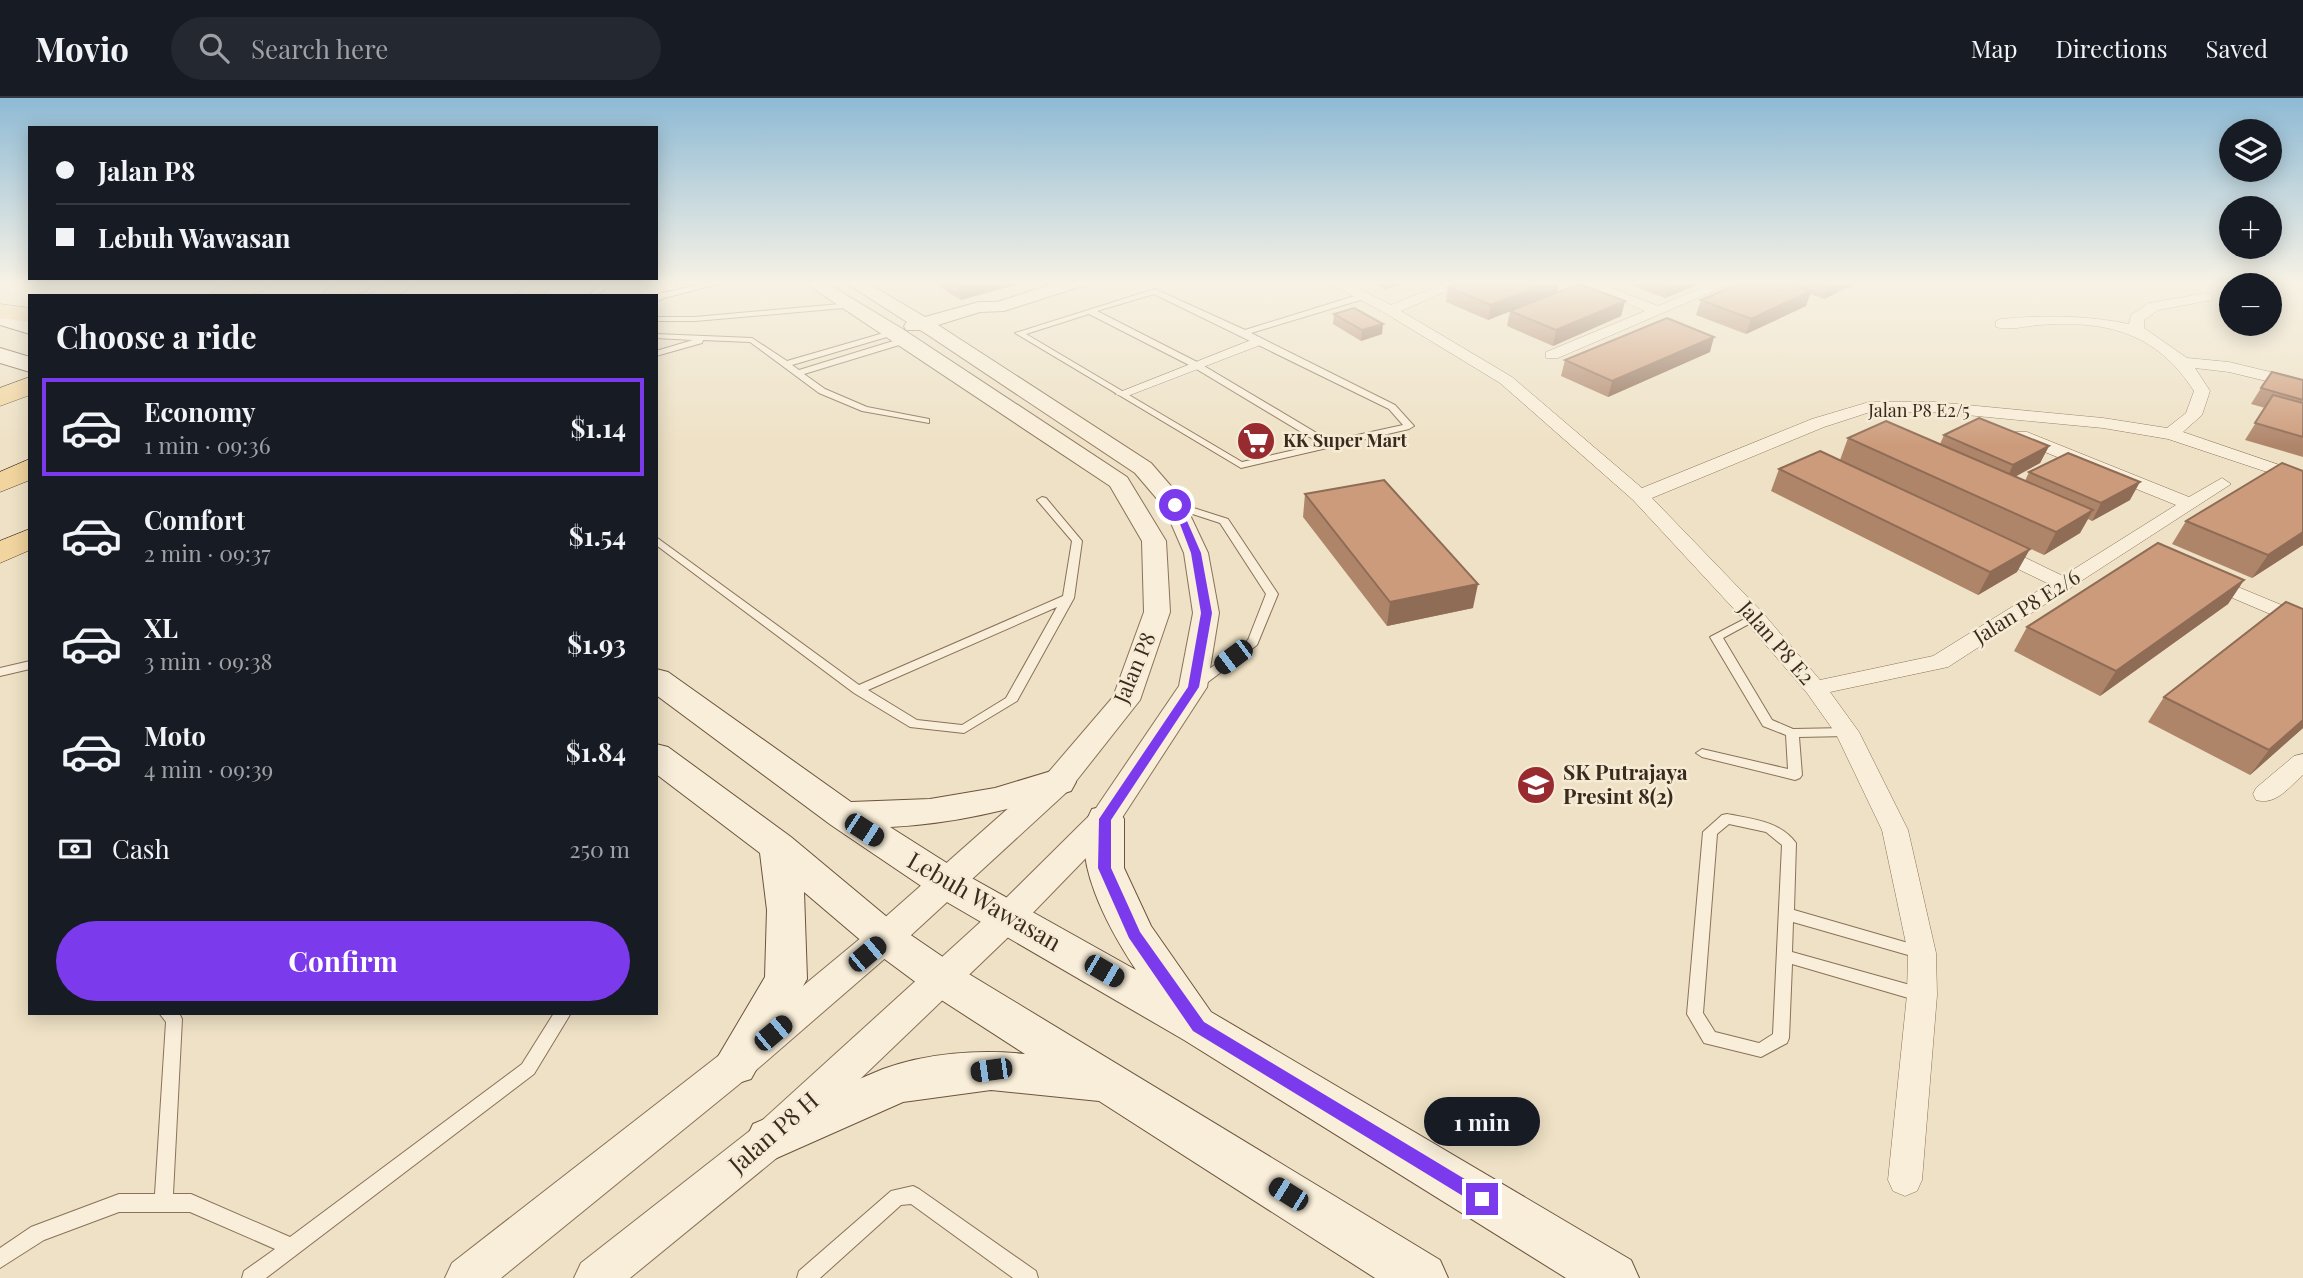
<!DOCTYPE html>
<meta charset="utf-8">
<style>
:root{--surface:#171b24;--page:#242831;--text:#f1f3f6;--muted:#9ea1a6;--line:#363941;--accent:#7c3aed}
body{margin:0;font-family:"Playfair Display",serif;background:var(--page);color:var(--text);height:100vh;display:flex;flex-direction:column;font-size:26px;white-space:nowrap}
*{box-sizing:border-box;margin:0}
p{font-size:23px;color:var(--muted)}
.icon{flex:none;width:38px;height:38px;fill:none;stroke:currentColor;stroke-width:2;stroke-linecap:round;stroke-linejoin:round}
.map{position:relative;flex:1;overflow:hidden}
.sheet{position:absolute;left:28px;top:196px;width:630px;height:721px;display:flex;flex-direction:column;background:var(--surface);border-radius:0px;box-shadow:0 4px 18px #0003}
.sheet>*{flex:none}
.top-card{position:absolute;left:28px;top:28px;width:630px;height:154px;border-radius:0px;box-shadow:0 4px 18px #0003;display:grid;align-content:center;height:154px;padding:0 28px;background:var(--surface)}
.controls{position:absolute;left:2219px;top:21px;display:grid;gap:14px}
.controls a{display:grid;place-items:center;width:63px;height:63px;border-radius:50%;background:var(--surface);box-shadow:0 4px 18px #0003;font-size:35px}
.end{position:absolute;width:32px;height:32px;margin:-16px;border:9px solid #7c3aed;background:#fff;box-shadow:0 0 0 4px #fff}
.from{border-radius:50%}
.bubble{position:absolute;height:49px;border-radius:24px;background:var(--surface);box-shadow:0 4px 18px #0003;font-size:23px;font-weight:700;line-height:49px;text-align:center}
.car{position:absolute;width:21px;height:42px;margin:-21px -10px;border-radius:9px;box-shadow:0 0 5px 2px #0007;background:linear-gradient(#222 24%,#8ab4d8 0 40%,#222 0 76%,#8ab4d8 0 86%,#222 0)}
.top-card b{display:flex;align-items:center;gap:24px;height:66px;font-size:26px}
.top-card b+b{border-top:2px solid var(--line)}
.top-card i{width:18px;height:18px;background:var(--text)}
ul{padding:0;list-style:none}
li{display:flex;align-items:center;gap:21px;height:98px;margin:0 14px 10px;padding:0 14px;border:4px solid transparent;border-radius:0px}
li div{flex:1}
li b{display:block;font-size:26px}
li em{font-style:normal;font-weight:700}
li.selected{border-color:var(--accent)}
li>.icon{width:63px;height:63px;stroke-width:1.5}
h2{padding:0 28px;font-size:32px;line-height:84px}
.pay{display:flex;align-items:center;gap:18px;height:77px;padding:0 28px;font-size:26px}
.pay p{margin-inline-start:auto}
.primary-button{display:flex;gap:14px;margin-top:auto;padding:14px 28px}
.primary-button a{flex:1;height:80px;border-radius:42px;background:var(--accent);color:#fff;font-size:28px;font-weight:700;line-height:80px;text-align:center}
header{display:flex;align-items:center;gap:42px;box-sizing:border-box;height:98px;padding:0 35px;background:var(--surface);border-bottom:2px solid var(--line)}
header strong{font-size:33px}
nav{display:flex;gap:38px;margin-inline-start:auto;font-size:24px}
.search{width:490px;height:63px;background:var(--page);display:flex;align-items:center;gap:18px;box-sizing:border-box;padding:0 24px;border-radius:38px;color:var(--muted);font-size:26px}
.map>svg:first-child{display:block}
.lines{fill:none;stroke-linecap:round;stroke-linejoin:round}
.service-casing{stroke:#89725b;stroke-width:2}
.pedestrian-casing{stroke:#89725b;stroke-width:1}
.minor-casing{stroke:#89725b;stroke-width:1}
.tertiary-casing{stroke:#89725b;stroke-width:2}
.secondary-casing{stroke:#6b543e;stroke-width:2}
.primary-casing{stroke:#57412f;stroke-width:1}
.service{fill:#f9eed9;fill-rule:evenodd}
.pedestrian{fill:#f9eed9;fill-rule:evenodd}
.minor{fill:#f9eed9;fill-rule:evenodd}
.tertiary{fill:#f9eed9;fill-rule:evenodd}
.secondary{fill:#f9eed9;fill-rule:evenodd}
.primary{fill:#f1d49e;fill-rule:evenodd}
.wall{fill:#af856a}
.shaded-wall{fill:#8f6c56}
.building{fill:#cc9b7b;stroke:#8f6c56;stroke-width:2}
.route{fill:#7c3aed}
.labels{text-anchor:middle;stroke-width:5;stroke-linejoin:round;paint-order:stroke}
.far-street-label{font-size:18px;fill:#3a2b1f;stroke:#f6ebd5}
.far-poi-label{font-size:18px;font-weight:bold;fill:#3a2b1f;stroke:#f6ebd5;text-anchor:start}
.street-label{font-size:21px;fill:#3a2b1f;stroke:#f6ebd5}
.poi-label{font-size:21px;font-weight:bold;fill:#3a2b1f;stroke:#f6ebd5;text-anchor:start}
.near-street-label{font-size:24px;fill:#3a2b1f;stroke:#f6ebd5}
</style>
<header>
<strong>Movio</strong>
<div class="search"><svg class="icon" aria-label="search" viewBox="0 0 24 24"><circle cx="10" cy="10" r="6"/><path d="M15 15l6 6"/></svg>Search here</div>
<nav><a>Map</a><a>Directions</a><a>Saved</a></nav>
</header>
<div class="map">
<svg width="2303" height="1180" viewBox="0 0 2303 1180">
<rect width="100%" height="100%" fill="#eee1c5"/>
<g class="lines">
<defs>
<path id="service" d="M605 183H614L597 198H588Z
M717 183H730L664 200 656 204V198L658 196Z
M1155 191 1245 232 1361 196H1367V200L1251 235 1395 307 1414 328 1409 331 1241 370 1015 235ZM1154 196 1389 311 1403 327 1330 343 1199 265 1097 213ZM1089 216 1193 269 1321 346 1242 364 1026 236Z
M852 205H855V209L695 223H656V219H695Z
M894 232 898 234 897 236 792 267 799 272 903 240H909V244L804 276 825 291 867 309 929 321V325L862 313 819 295 750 244 703 242 702 245 656 258V253L693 242 656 240V236L752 240 787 263Z
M1042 399 1046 400 1082 443 1074 500 1017 603 964 635 910 629 854 595 656 447V439L859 587 1063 498 1072 443 1037 402ZM1057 509 1006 600 962 627 917 622 868 592Z
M1175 404 1228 421 1278 496 1257 547 1200 590H1192L1190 587 1192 584 1248 542 1266 496 1220 425 1171 409V405Z
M1754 516 1758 517 1760 519 1758 521 1723 540 1772 622 1793 631 1847 630 1853 634 1847 638 1799 639 1802 677 1800 680 1795 682 1702 659 1696 655 1702 651 1788 671 1786 637 1763 628 1710 539Z
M30 563V571L0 578V570Z
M1727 716C1752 721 1780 723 1796 745L1794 812 1922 849 1927 851 1930 855 1927 859 1922 861 1793 824 1792 854 1928 892 1930 897 1928 902 1922 904 1792 866 1789 940 1787 945 1761 959 1704 945 1687 916 1703 734 1722 717ZM1729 726 1766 734 1782 747 1773 936 1759 945 1715 934 1703 915 1717 736Z
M159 915H179L182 921 173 1096H191L290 1139 522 966 554 915H571L534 976 266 1180H242L244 1173 275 1151 190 1114H119L44 1142 0 1170V1150L31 1129 119 1096H155L166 924Z
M913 1088 919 1091 1036 1173 1038 1180H1013L911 1106 901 1107 820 1180H797L799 1173 891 1093Z"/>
<path id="pedestrian" d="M1259 239 1265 243 1263 246 1125 299 1115 296Z"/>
<path id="minor" d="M1325 183H1343L1391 207 1451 183H1470L1401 213 1512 279 1642 390 1812 321 1869 304H1935L2103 320 2167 330 2186 315 2194 293C2156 234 2106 222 2039 227 2025 228 2009 233 1996 229V223L2001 221C2045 217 2085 217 2129 226L2131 217 2149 205 2207 195 2212 196V202L2158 212 2144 222V230L2187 260 2229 264 2303 282V292L2229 274 2195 270 2210 293 2202 317 2183 334 2303 375V386L2168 341 2103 330 1935 314H1870L1824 329 1652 400 1762 514 1820 582 1933 558 2049 486 1987 456 1984 452 1987 448H2001L2063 478 2176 407 2015 342 2012 338 2015 334H2027L2189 399 2222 380 2231 386 1948 569 1830 594 1859 634 1908 732 1936 855 1937 897 1922 1082 1917 1093 1905 1098 1893 1093 1888 1082 1907 897 1908 855 1882 732 1836 636 1807 595 1746 524 1633 402 1500 285 1385 215Z
M1575 183H1594L1658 208 1718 183H1737L1558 260H1546V254L1645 213Z
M2209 477 2303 516V530L2202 487 2199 483Z
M2303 656V677C2289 689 2276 708 2256 702L2253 696 2256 690 2294 658Z"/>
<path id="tertiary" d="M802 183H823L901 230 1127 379 1166 443 1170 514 1140 602 1069 692 897 850 748 979 501 1180H445L452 1165 722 955 873 830 1047 676 1113 599 1144 514 1142 443 1110 388Z
M843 183H864L925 219 979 204H997L1062 183H1088L1085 187 1004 213 980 214 938 227 1151 365 1183 402 1208 455 1219 515 1207 589 1116 729 1021 827 784 1054 630 1180H574L581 1165 756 1028 997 809 1094 713 1179 588 1193 515 1184 455 1164 409 1135 375 928 237 920 232H906L904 228 907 224Z"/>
<path id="secondary" d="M0 213 30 222V236L0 227Z
M0 250 30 259V274L0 265Z
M656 571 668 574 851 704 930 701 995 690 1058 671 1071 675 1076 684 1071 693C1010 712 953 726 890 729L961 774 1136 872C1111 834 1066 757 1092 711L1105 708 1118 711 1124 721V770L1151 828 1211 914 1631 1162 1639 1180H1566L1184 942 933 796 831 727 656 597Z
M656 646 668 649 791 739 899 829 959 870 1440 1162 1448 1180H1375L1099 1003 991 992 903 1004 770 1063 753 1056 746 1041 753 1026 883 971C926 955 980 951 1025 956L929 894 871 851 804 794 807 881 751 981 735 986 719 981 713 967 765 879 767 812 760 755 656 676Z"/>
<path id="primary" d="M241 183H274C262 201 229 198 209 198L213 193Z
M348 183H378C366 200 340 198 321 198L325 193Z
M392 183H421L397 198H366Z
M532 183H558L541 198H514Z
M0 206 30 210V224L0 220Z
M30 279V297L0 308V290Z
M30 361V382L0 394V374Z
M30 431V452L0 465V443Z"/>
</defs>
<use href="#service" class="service-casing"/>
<use href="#pedestrian" class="pedestrian-casing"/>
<use href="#minor" class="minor-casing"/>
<use href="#tertiary" class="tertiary-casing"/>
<use href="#secondary" class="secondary-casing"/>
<use href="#primary" class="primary-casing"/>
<use href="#service" class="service"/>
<use href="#pedestrian" class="pedestrian"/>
<use href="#minor" class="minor"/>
<use href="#tertiary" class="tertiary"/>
<use href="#secondary" class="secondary"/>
<use href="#primary" class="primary"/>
</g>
<path class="wall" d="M939 183H1029L961 202 939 189Z
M1367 183H1412L1385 191Z
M1464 183H1559L1557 195 1625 203 1621 218 1553 248 1507 228 1510 213 1488 222 1446 204 1448 189Z
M1619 183H1706L1665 200Z
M1745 183H1861L1824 201 1810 196 1806 208 1746 236 1696 217 1701 202Z
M1334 216 1382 236 1361 243 1333 226Z
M1710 254 1608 299 1561 278 1565 262Z
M2303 282V359L2245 342 2265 310 2251 306 2261 290Z
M1944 337 2049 348 2040 365 2015 379 2025 383 2029 374 2130 402 2092 423 2088 421 2080 435 2044 457 1879 380 2017 474 1978 497 1771 393 1779 371 1840 362 1848 340 1940 346Z
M1305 396 1473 510 1387 528 1303 419Z
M2186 423 2303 447 2252 480 2172 446Z
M2244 482 2228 506 2100 598 2014 553 2027 529Z
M2303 511V630L2250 677 2148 624 2164 599Z"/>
<path class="shaded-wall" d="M976 183H1029L961 202 959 188Z
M1386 183H1412L1385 191Z
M1552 183H1559L1557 195 1488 222 1491 207Z
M1675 183H1706L1665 200 1669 186Z
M1835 183H1861L1824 201 1829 186Z
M1811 193 1806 208 1746 236 1751 221Z
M1625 203 1621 218 1553 248 1556 232Z
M1383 226 1382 236 1361 243 1362 232Z
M1714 239 1710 254 1608 299 1612 283Z
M2049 348 2040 365 2005 384 2013 367Z
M2140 384 2130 402 2092 423 2101 405Z
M2093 412 2080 435 2044 457 2056 434Z
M2303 434V447L2252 480 2268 457Z
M2030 451 2017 474 1978 497 1990 474Z
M2244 482 2228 506 2100 598 2116 573Z
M1478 486 1473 510 1387 528 1390 504Z
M2303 622V630L2250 677 2269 652Z"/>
<path class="building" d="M952 183H976L959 188Z
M1464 183H1552L1491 207 1448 189Z
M1661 183H1675L1669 186Z
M1745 183H1782L1811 193 1751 221 1701 202Z
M1821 183H1835L1829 186Z
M1579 186 1625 203 1556 232 1510 213Z
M1354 210 1383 226 1362 232 1334 216Z
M1667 220 1714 239 1612 283 1565 262Z
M2272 274 2303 282V302L2261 290Z
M2273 297 2303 305V339L2255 325Z
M1979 320 2049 348 2013 367 1944 337Z
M1886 323 2093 412 2056 434 1848 340Z
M1820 353 2030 451 1990 474 1779 371Z
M2068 355 2140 384 2101 405 2029 374Z
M2282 365 2303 373V434L2268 457 2186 423Z
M1384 382 1478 486 1390 504 1305 396Z
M2158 445 2244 482 2116 573 2027 529Z
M2286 504 2303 511V622L2269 652 2164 599Z"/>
<linearGradient id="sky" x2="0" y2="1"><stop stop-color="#8ebad5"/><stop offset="0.53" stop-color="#f7f2e5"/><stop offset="1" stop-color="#f7f2e5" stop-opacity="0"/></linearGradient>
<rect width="2303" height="348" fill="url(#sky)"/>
<path class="route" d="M1172 405 1180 407 1201 455 1212 515 1199 589 1111 722V770L1131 814 1140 834 1204 924 1488 1095 1490 1101 1488 1106H1476L1193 933 1129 840 1098 770 1099 721 1188 589 1201 515 1191 455Z"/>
<defs>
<symbol id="supermarket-disc" viewBox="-11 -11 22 22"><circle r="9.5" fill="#982b2f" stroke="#f6ebd5"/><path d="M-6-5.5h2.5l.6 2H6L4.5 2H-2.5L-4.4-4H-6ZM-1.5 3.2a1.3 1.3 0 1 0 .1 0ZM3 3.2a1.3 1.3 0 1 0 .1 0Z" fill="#fff"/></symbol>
<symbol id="school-disc" viewBox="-11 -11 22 22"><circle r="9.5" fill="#982b2f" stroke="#f6ebd5"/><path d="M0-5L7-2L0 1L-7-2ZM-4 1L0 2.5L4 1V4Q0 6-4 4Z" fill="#fff"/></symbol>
</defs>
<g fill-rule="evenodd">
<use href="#supermarket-disc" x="1234" y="321" width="44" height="44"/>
<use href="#school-disc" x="1514" y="665" width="44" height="44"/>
</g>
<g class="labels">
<g class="far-street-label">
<text x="1919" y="319">Jalan P8 E2/5</text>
</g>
<g class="far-poi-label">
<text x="1283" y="349">KK Super Mart</text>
</g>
<g class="street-label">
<text transform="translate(2027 509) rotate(-32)" y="7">Jalan P8 E2/6</text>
<text transform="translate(1776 545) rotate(49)" y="7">Jalan P8 E2</text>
<text transform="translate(1135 570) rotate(-67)" y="7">Jalan P8</text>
</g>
<g class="poi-label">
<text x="1563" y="682">SK Putrajaya<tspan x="1563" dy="24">Presint 8(2)</tspan></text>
</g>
<g class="near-street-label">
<text transform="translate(984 804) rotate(30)" y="8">Lebuh Wawasan</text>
<text transform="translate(774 1035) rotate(-41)" y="8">Jalan P8 H</text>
</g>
</g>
</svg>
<div class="controls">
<a><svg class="icon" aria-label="layers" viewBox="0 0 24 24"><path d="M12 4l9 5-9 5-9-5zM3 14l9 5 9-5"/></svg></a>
<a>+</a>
<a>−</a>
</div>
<i class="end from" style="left:1175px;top:407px"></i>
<i class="end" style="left:1482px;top:1101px"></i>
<div class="bubble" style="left:1424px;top:999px;width:116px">1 min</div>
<i class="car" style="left:1233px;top:559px;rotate:233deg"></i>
<i class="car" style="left:864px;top:732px;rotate:123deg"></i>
<i class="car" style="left:867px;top:856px;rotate:50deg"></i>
<i class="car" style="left:1104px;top:873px;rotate:120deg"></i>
<i class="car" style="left:773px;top:935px;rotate:50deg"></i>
<i class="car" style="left:991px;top:972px;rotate:262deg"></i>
<i class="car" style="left:1288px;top:1096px;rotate:302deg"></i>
<div class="top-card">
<b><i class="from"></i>Jalan P8</b>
<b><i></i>Lebuh Wawasan</b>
</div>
<section class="sheet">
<h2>Choose a ride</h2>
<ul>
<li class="selected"><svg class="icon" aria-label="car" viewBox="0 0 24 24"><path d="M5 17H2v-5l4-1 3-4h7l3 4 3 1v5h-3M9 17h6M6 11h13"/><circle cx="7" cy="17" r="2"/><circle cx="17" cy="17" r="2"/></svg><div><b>Economy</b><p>1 min · 09:36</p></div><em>$1.14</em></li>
<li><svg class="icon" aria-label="car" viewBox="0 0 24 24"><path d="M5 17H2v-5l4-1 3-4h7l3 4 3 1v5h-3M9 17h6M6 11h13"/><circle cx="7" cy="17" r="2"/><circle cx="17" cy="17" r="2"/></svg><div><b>Comfort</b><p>2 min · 09:37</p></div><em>$1.54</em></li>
<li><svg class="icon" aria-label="car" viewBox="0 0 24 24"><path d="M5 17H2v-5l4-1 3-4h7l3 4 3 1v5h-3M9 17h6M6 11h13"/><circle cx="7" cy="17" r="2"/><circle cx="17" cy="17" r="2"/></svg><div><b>XL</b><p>3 min · 09:38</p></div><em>$1.93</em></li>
<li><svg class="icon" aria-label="car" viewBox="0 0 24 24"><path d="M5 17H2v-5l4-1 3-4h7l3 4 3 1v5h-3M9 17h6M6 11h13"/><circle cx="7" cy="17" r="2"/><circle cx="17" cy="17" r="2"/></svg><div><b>Moto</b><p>4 min · 09:39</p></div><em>$1.84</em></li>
</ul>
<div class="pay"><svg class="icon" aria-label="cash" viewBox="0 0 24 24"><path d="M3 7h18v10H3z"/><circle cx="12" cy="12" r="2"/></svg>Cash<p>250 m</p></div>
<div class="primary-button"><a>Confirm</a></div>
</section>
</div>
